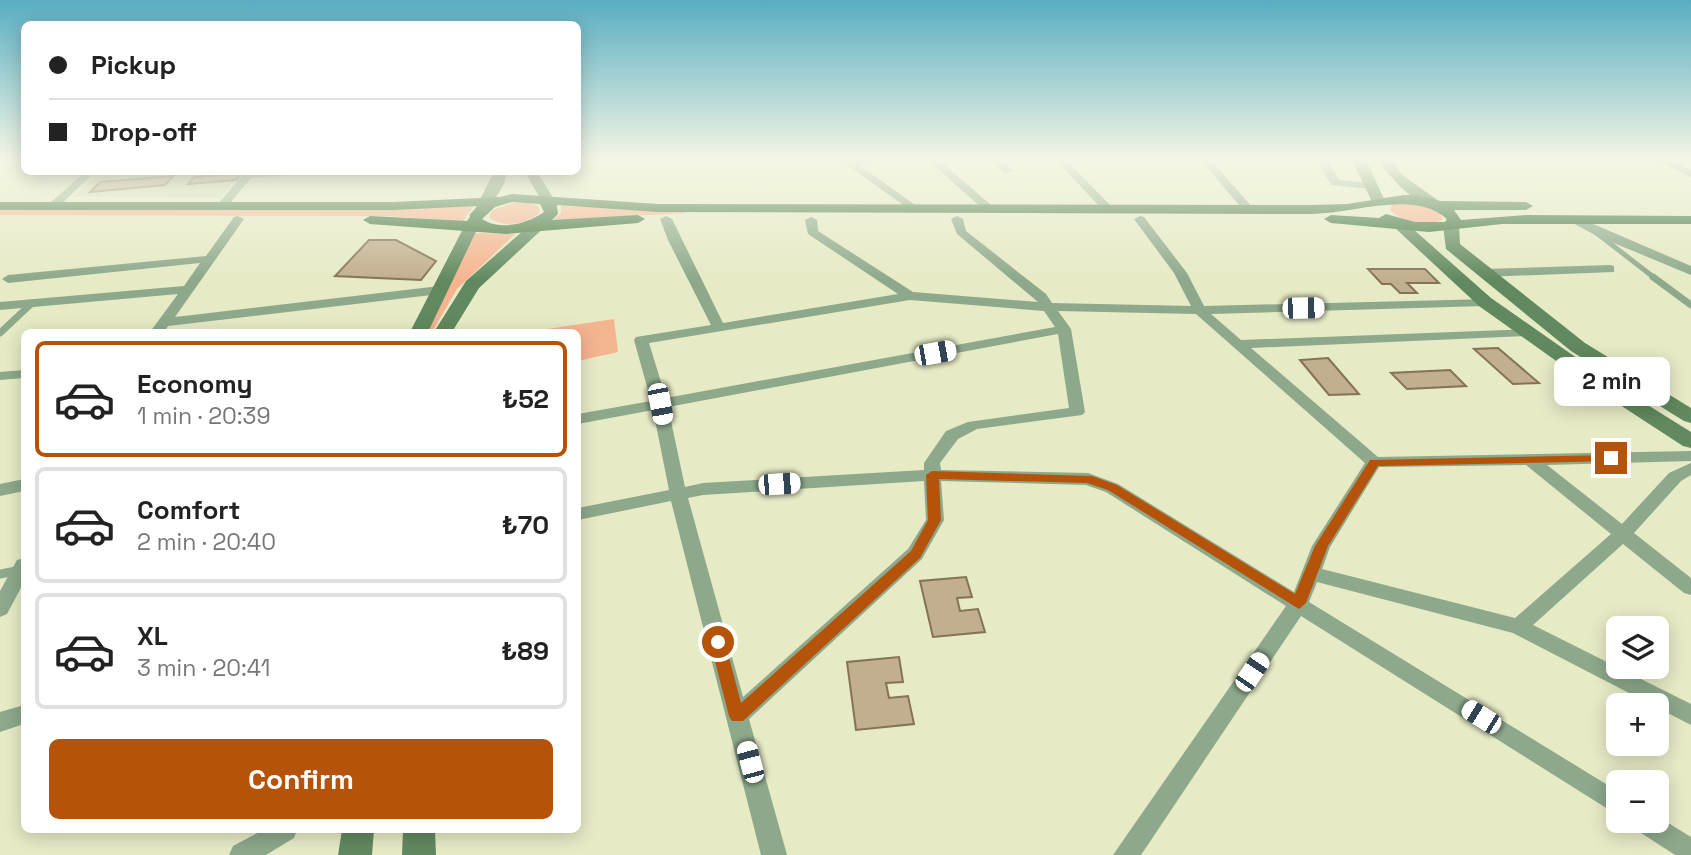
<!DOCTYPE html>
<meta charset="utf-8">
<style>
:root{--surface:#fff;--page:#f6f6f6;--text:#222;--muted:#767676;--line:#e0e0e0;--accent:#b45309}
body{margin:0;font-family:"Space Grotesk",sans-serif;background:var(--page);color:var(--text);height:100vh;display:flex;flex-direction:column;font-size:26px;white-space:nowrap}
*{box-sizing:border-box;margin:0}
p{font-size:23px;color:var(--muted)}
.icon{flex:none;width:38px;height:38px;fill:none;stroke:currentColor;stroke-width:2;stroke-linecap:round;stroke-linejoin:round}
.map{position:relative;flex:1;overflow:hidden}
.side{position:absolute;left:21px;top:329px;width:560px;height:504px;display:flex;flex-direction:column;background:var(--surface);border-radius:10px;box-shadow:0 4px 18px #0003}
.side>*{flex:none}
.banner{position:absolute;left:21px;top:21px;width:560px;height:154px;border-radius:10px;box-shadow:0 4px 18px #0003;display:grid;align-content:center;height:154px;padding:0 28px;background:var(--surface)}
.fabs{position:absolute;left:1606px;top:616px;display:grid;gap:14px}
.fabs a{display:grid;place-items:center;width:63px;height:63px;border-radius:10px;background:var(--surface);box-shadow:0 4px 18px #0003;font-size:35px}
.end{position:absolute;width:32px;height:32px;margin:-16px;border:9px solid #b45309;background:#fff;box-shadow:0 0 0 4px #fff}
.from{border-radius:50%}
.bubble{position:absolute;height:49px;border-radius:10px;background:var(--surface);box-shadow:0 4px 18px #0003;font-size:23px;font-weight:700;line-height:49px;text-align:center}
.car{position:absolute;width:21px;height:42px;margin:-21px -10px;border-radius:9px;box-shadow:0 0 5px 2px #0007;background:linear-gradient(#fff 24%,#345 0 40%,#fff 0 76%,#345 0 86%,#fff 0)}
.banner b{display:flex;align-items:center;gap:24px;height:66px;font-size:26px}
.banner b+b{border-top:2px solid var(--line)}
.banner i{width:18px;height:18px;background:var(--text)}
ul{padding:12px 0 0;list-style:none}
li{display:flex;align-items:center;gap:21px;height:116px;margin:0 14px 10px;padding:0 14px;border:4px solid var(--line);border-radius:10px}
li div{flex:1}
li b{display:block;font-size:26px}
li em{font-style:normal;font-weight:700}
li.selected{border-color:var(--accent)}
li>.icon{width:63px;height:63px;stroke-width:1.5}
.cta{display:flex;gap:14px;margin-top:auto;padding:14px 28px}
.cta a{flex:1;height:80px;border-radius:10px;background:var(--accent);color:#fff;font-size:28px;font-weight:700;line-height:80px;text-align:center}
.map>svg:first-child{display:block}
.built{fill:#d7dcb1}
.green{fill:#f5b490}
.building{fill:#c1af8f;stroke:#847355;stroke-width:2}
.lines{fill:none;stroke-linecap:round;stroke-linejoin:round}
.lane-far2{stroke:#8da88b;stroke-width:5}
.lane-far1{stroke:#8da88b;stroke-width:7}
.lane{stroke:#8da88b;stroke-width:9}
.street{fill:#8da88b;fill-rule:evenodd}
.secondary{fill:#61895f;fill-rule:evenodd}
.primary{fill:#40723e;fill-rule:evenodd}
.route{fill:#b45309}
</style>
<div class="map">
<svg width="1691" height="855" viewBox="0 0 1691 855">
<rect width="100%" height="100%" fill="#e6eac5"/>
<path class="built" d="M101 172H241L221 198 74 197Z"/>
<path class="green" d="M1404 202 1429 207 1441 213 1442 220C1425 227 1402 222 1390 210L1392 204Z
M513 203 528 202 538 206 540 212C528 224 503 229 489 217L493 210Z
M474 206 463 221 388 216 0 215V210H392Z
M561 206 687 211 686 213 554 220 561 213Z
M475 233 515 234 457 289 432 332H424Z
M614 319 618 352 578 361V332H528Z"/>
<path class="building" d="M241 173 236 180 188 184 194 177Z
M173 176 165 185 90 192 100 182Z
M369 240H396L436 261 421 280 335 276Z
M1368 269H1425L1439 283H1407L1417 293H1400L1391 284H1382Z
M1498 348 1539 383 1513 384 1474 349Z
M1328 358 1359 394 1329 395 1300 360Z
M1450 370 1466 386 1407 389 1391 373Z
M966 577 972 597 957 598 960 611 978 609 985 632 933 637 920 581Z
M899 657 903 682 886 683 889 698 908 696 914 724 856 730 847 662Z"/>
<g class="lines">
<path class="lane-far2" d="M1594 231 1656 279"/>
<path class="lane-far1" d="M1653 277 1691 305
M0 333 32 303"/>
<path class="lane" d="M0 574 21 570"/>
<path class="street" d="M840 160H880L859 165 918 207 909 209Z
M928 160H939L991 205V209H983Z
M990 160H1001L1014 171 1005 173Z
M1056 160H1066L1110 205V209H1102Z
M1201 160H1211L1252 207V211H1244Z
M1317 160H1327L1339 180 1371 183 1376 186 1371 189 1331 185Z
M1655 160H1668L1691 170V177Z
M85 172H95L57 208H49V204Z
M245 172H296L291 175 251 178 226 208H218V204Z
M238 216 244 219 175 317 440 286 446 290 440 294 168 326 164 332H150L178 294 0 310V302L184 286 200 263 8 283 2 279 8 275 206 256 234 217Z
M666 216 672 219 723 323 898 294 808 234 805 220 811 217 817 220 818 231 913 292 1038 302 957 234 951 219 957 216 963 219 966 231 1046 294 1052 303 1191 306 1174 273 1134 219 1140 216 1144 217 1187 273 1204 306 1490 299 1491 302 1485 306 1211 314 1241 340 1531 329 1533 332 1531 335 1526 336 1251 348 1378 457 1691 451V461L1547 465 1622 524 1669 473 1691 463V475L1681 481 1634 533 1691 578V595L1684 593 1623 544 1533 625 1691 704V725L1513 633 1317 582 1309 602 1619 792V816L1301 616 1141 855H1113L1286 606 1106 492 1086 485 941 481 944 520 922 559 749 719 787 855H761L671 501 578 520V508L669 490 653 410 578 424V414L651 401 634 340 636 337 711 325 668 240 660 219ZM910 300 1044 311 1055 327 666 398 649 343ZM1058 311 1196 314 1365 463 1312 546 1294 592 1118 484 1088 473 941 470 940 463 958 439 977 429 1082 415 1085 412 1071 329ZM1058 334 1069 408 968 422 946 431 924 463V470L703 483 685 487 668 407ZM1526 465 1611 534 1515 618 1322 569 1330 547 1379 467ZM924 481 926 520 908 549 743 697 688 498 703 495Z
M1569 217H1577L1691 266V275L1597 236 1569 221Z
M1610 265 1614 266V272L1483 277 1477 273 1483 269Z
M24 370V378L0 380V372Z
M24 479V491L0 496V484Z
M24 558V582L7 614 0 617V591L17 560Z
M24 705V724L0 732V712Z
M1657 816 1691 837V855H1675L1635 829 1632 821H1657Z
M263 830H297L294 838 266 855H229L233 846Z"/>
<path class="secondary" d="M1352 160H1366L1385 201 1383 204H1373Z
M1378 160H1392L1402 175 1439 201 1441 204 1439 207C1419 211 1388 175 1378 160Z
M494 172H507L504 184 487 212H477L475 209Z
M525 172H537L557 204 555 207H545Z
M475 215 482 219 428 332H410L468 219Z
M545 215 552 219 550 222 479 288 452 332H434L466 281 540 216Z
M1399 219 1404 221 1491 298 1611 382 1691 432V448L1683 446 1597 390 1479 306 1394 227 1391 224Z
M1451 221 1459 226 1460 244 1585 343 1691 408V423L1684 421 1571 351 1446 249 1443 226Z
M342 830H374L372 855H338Z
M403 830H435L436 855H402Z"/>
<path class="primary" d="M512 194 658 204 1310 205 1347 204 1404 195H1418L1440 201 1526 202 1533 206 1526 210H1454L1461 220 1526 215 1691 216V224H1502L1429 232 1331 223 1324 219 1331 215 1379 218 1386 214 1415 222H1445L1447 219C1415 189 1352 214 1310 214L658 212 557 205 558 214 552 220 638 215 645 219 638 223 506 234 370 224 363 220 370 216 469 221 470 214 478 206 394 210H0V202H394L500 197ZM512 202 540 204 544 212C527 224 500 231 482 219L495 207Z"/>
</g>
<linearGradient id="sky" x2="0" y2="1"><stop stop-color="#58adc2"/><stop offset="0.57" stop-color="#f4f6e5"/><stop offset="1" stop-color="#f4f6e5" stop-opacity="0"/></linearGradient>
<rect width="1691" height="280" fill="url(#sky)"/>
<path class="route" d="M1611 455 1615 456V461L1378 466 1328 546 1306 603 1299 609 1108 490 1087 483 939 479 941 520 920 558 743 721H732L729 716 710 642 718 636 725 642 741 703 911 551 928 520 926 475 932 471 1092 476 1117 485 1295 594 1315 546 1370 460Z"/>
</svg>
<div class="fabs">
<a><svg class="icon" aria-label="layers" viewBox="0 0 24 24"><path d="M12 4l9 5-9 5-9-5zM3 14l9 5 9-5"/></svg></a>
<a>+</a>
<a>−</a>
</div>
<i class="end from" style="left:718px;top:642px"></i>
<i class="end" style="left:1611px;top:458px"></i>
<div class="bubble" style="left:1554px;top:357px;width:116px">2 min</div>
<i class="car" style="left:1303px;top:308px;rotate:89deg"></i>
<i class="car" style="left:935px;top:353px;rotate:80deg"></i>
<i class="car" style="left:660px;top:404px;rotate:169deg"></i>
<i class="car" style="left:779px;top:484px;rotate:86deg"></i>
<i class="car" style="left:1252px;top:672px;rotate:34deg"></i>
<i class="car" style="left:1481px;top:717px;rotate:302deg"></i>
<i class="car" style="left:750px;top:762px;rotate:345deg"></i>
<div class="banner">
<b><i class="from"></i>Pickup</b>
<b><i></i>Drop-off</b>
</div>
<section class="side">
<ul>
<li class="selected"><svg class="icon" aria-label="car" viewBox="0 0 24 24"><path d="M5 17H2v-5l4-1 3-4h7l3 4 3 1v5h-3M9 17h6M6 11h13"/><circle cx="7" cy="17" r="2"/><circle cx="17" cy="17" r="2"/></svg><div><b>Economy</b><p>1 min · 20:39</p></div><em>₺52</em></li>
<li><svg class="icon" aria-label="car" viewBox="0 0 24 24"><path d="M5 17H2v-5l4-1 3-4h7l3 4 3 1v5h-3M9 17h6M6 11h13"/><circle cx="7" cy="17" r="2"/><circle cx="17" cy="17" r="2"/></svg><div><b>Comfort</b><p>2 min · 20:40</p></div><em>₺70</em></li>
<li><svg class="icon" aria-label="car" viewBox="0 0 24 24"><path d="M5 17H2v-5l4-1 3-4h7l3 4 3 1v5h-3M9 17h6M6 11h13"/><circle cx="7" cy="17" r="2"/><circle cx="17" cy="17" r="2"/></svg><div><b>XL</b><p>3 min · 20:41</p></div><em>₺89</em></li>
</ul>
<div class="cta"><a>Confirm</a></div>
</section>
</div>
